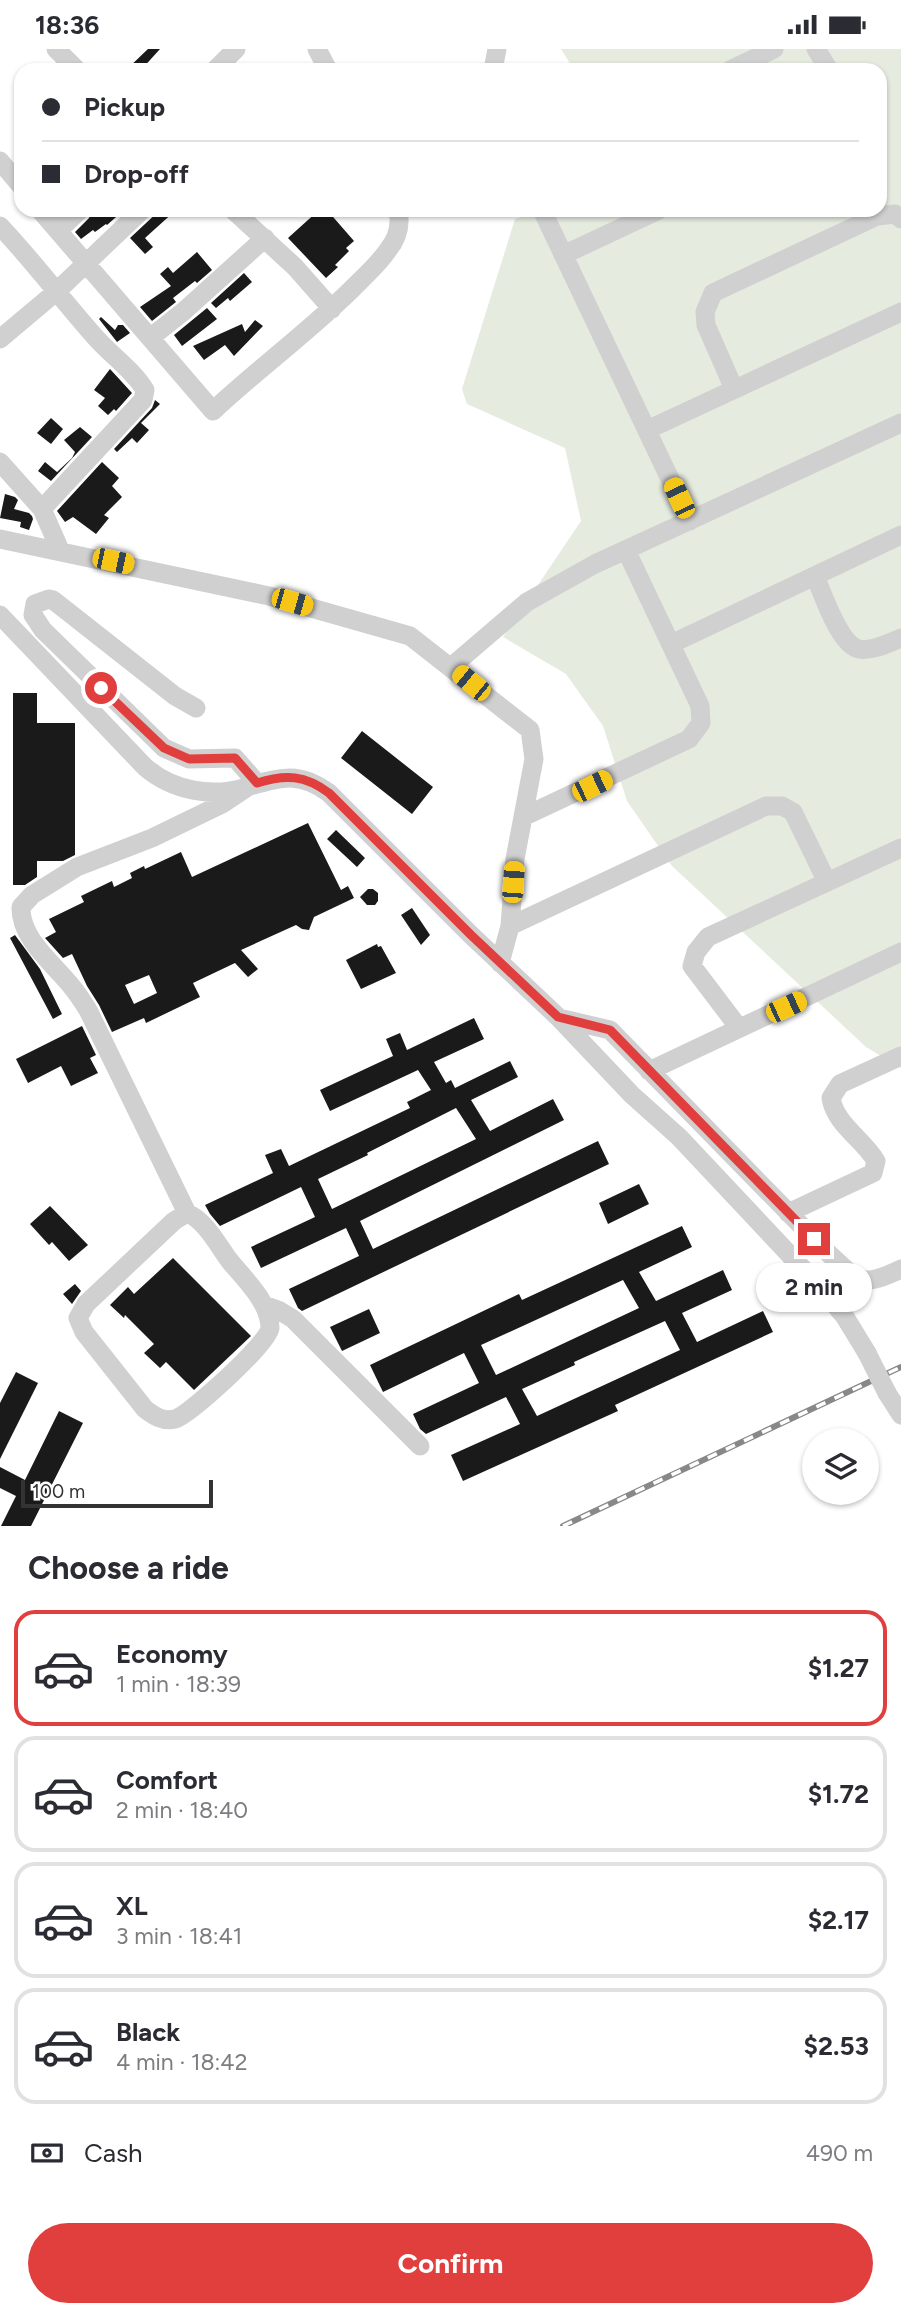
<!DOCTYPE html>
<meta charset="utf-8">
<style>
:root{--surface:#fff;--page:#f7f7f7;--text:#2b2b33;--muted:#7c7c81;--line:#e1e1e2;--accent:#e13e3e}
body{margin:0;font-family:Figtree,sans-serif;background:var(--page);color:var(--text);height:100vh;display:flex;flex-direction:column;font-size:26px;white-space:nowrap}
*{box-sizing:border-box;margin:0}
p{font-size:23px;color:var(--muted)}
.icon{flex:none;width:38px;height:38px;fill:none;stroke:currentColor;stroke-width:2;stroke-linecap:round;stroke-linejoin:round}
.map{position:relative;height:1477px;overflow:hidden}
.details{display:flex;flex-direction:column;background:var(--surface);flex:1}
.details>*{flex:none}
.banner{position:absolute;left:14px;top:14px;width:873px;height:154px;border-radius:21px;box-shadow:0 2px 5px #0004;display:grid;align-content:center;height:154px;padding:0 28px;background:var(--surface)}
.fabs{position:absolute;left:802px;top:1379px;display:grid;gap:14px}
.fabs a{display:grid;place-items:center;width:77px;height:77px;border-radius:50%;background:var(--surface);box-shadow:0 2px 5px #0004;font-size:35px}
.scale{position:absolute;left:21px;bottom:18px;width:192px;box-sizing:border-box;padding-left:7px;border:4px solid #333;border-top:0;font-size:19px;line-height:24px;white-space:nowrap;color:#333;-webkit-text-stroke:5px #fff;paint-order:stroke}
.end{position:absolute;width:32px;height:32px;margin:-16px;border:9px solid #e13e3e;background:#fff;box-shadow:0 0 0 4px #fff}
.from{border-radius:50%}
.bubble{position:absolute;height:49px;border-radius:24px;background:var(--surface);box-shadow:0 2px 5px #0004;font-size:23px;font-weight:700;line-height:49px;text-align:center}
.car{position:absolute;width:21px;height:42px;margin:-21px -10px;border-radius:9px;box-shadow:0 0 5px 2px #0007;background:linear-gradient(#f5c518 24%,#345 0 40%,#f5c518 0 76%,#345 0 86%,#f5c518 0)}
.banner b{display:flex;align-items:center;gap:24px;height:66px;font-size:26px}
.banner b+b{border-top:2px solid var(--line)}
.banner i{width:18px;height:18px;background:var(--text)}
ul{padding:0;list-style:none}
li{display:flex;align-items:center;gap:21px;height:116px;margin:0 14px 10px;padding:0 14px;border:4px solid var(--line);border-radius:21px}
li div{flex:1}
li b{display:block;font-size:26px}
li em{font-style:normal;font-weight:700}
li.on{border-color:var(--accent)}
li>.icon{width:63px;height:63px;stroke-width:1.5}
h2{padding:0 28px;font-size:32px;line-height:84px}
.pay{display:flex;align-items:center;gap:18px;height:77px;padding:0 28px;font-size:26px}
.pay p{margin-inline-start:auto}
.action{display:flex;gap:14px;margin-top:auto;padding:14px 28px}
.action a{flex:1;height:80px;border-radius:42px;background:var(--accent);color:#fff;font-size:28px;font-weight:700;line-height:80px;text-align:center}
.status{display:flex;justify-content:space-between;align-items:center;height:49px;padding:0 35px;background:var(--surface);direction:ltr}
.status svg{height:19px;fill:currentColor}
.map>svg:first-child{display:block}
.green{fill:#e5ebdf}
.building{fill:#1a1a1a;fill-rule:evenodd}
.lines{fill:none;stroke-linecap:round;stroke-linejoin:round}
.minor{stroke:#d0d0d0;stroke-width:19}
.rail-casing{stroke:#888;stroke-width:6}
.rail{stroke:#fff;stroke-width:3.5;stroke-dasharray:10;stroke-linecap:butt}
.minor-bridge{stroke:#d0d0d0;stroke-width:19}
.route{stroke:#e13e3e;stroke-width:9}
</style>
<div class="status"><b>18:36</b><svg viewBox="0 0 49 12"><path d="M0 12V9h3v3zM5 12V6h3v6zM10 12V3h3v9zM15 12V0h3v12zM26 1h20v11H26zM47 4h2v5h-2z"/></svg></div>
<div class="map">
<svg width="901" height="1477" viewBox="0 0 901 1477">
<rect width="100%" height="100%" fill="#fff"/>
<path class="green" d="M561 0H901V1019L866 998 672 817 627 752 603 677 566 625 503 588 581 472 565 399 467 355 462 340 515 170 547 161H880V21H574Z"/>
<path class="building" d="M148 0H160L141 21H126Z
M92 161H124L107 176 106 175 95 183 93 181 81 190 75 183 89 169Z
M160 161H176L145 189 153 198 145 205 130 189Z
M319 161H327L354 192 346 199 349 202 335 216 338 218 326 229 288 189Z
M197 203 212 221 197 234 195 232 173 249 176 253 152 272 140 258 171 237 160 225 168 218 173 224Z
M244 224 252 233 230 252 228 249 216 259 211 254Z
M207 259 217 270 182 297 174 286Z
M101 268 115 281 118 276H123L130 284 117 293 99 270Z
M255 271 263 277 234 307 225 296 204 311 193 297 242 275 245 283Z
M110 320 132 344 116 362 114 360 108 366 98 357 105 349 94 341Z
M155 351 160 355 141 374 149 381 137 394 132 389 117 403 114 400 152 359Z
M51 369 63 380 51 395 37 384Z
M80 378 92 388 51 432 38 422 45 413 57 423 72 409 75 403 64 391Z
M102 413 119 429 112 437 122 448 104 466 109 469 96 485 73 468 65 473 57 462Z
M5 445 15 448 18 451 14 460 29 464 32 467 33 470 29 481 20 478 21 473 0 469Z
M13 644H37V674H75V806L63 812H37V828L25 836H13Z
M362 682 433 738 412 765 341 709Z
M308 774 341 841 348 837 354 849 314 868 309 881 302 880 296 876 241 901 258 920 248 928 235 914 193 934 200 948 146 974 144 969 112 983 99 956 87 937 72 905 63 909 45 889 56 883 49 870 84 853 81 847 112 832 114 838 132 829 130 824 144 817 145 820 181 803 192 828ZM149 926 157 944 134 955 125 936Z
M336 781 365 809 357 818 327 790Z
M368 840H373L378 844V852L375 856H367L360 848Z
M412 859 430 886 421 896 401 866Z
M15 886 40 920 62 965 53 970 10 889Z
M377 895 378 898 381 897 396 924 361 940 346 911Z
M474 969 484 990 434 1013 446 1034 451 1031 455 1039 510 1012 518 1028 471 1051 490 1082 553 1050 564 1071 360 1172 373 1200 598 1092 609 1115 302 1262 298 1259 289 1240 359 1207 346 1179 261 1219 251 1198 315 1168 301 1138 220 1177 210 1165 205 1156 273 1124 265 1106 281 1100 289 1117 410 1059 407 1053 431 1041 418 1021 330 1062 320 1041 393 1007 386 990 400 984 407 1001ZM456 1059 476 1090 332 1160 318 1130 368 1106 367 1104Z
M82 977 96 1006 90 1009 98 1024 71 1037 61 1017 28 1034 16 1010Z
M639 1135 649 1155 608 1175 599 1154Z
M50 1157 88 1196 69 1212 52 1193 49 1196 30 1175Z
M682 1177 692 1198 639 1223 656 1252 723 1221 732 1241 682 1264 697 1293 763 1262 773 1283 615 1356 618 1362 463 1432 451 1406 520 1375 506 1348 426 1385 420 1380 413 1365 479 1334 464 1304 383 1343 382 1341 370 1316 519 1245 522 1251ZM623 1231 639 1259 496 1326 481 1296ZM665 1272 680 1301 537 1367 522 1340 575 1316 574 1313Z
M173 1209 251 1287 194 1341 166 1313 160 1319 144 1304 154 1295 125 1266 124 1269 110 1256 128 1238 134 1245Z
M75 1235 81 1242 72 1255 63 1245Z
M369 1260 380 1284 342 1302 330 1278Z
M16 1323 38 1334 0 1410V1354Z
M59 1362 83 1374 31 1477H1L16 1447 0 1439V1418L25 1431Z"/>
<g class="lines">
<path class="minor" d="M56 0 77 21
M317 0 328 21
M816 0 829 21
M215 21 236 0
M493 21 497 0
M730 21 774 0
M0 112 21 137
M40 161 213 362C261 317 314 279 359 233 369 223 380 213 388 201 398 189 401 176 398 161
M233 161 295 218 332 260
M542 161 690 472
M0 177C34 213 63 252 96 289 112 307 133 321 145 341L143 351 42 460
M58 182 80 161
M563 206 659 161
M150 289 184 262 265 189
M0 290 57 242 142 161
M734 340 706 276 705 263 713 244 877 167 895 165 901 170
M647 381 901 263
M0 413 42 460 60 501
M0 490 269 547 410 587 530 681 534 710 515 810 510 877 500 914
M815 527C823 545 839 596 859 600 871 603 891 593 901 589
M0 566 145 718C173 742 212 749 247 738 281 728 299 722 329 744L471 886 558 968 632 1046 679 1088 821 1239 845 1268 867 1304
M671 595 901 486
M451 618 527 553 595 515 901 374
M196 659 175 647 53 551 49 550 35 555 33 566 43 581 164 699 189 710 235 709 257 734
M523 768 689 690 701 674 700 657 626 501
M510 877 766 757H782L793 763 827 833
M559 969 610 981 827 1203C859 1232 859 1240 901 1220
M739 979 692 917 696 903 708 888 901 799
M649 1022 901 903
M187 1164 174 1172 86 1255 78 1269 84 1283 145 1360C154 1367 163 1373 175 1370 189 1366 270 1293 270 1279 270 1253 244 1230 229 1211 218 1196 205 1171 187 1164L88 961C83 953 78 945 72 938 54 915 20 890 21 858L32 846 77 818 152 789 222 755 246 739
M788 1164 873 1124 876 1112C863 1090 835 1075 831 1049L840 1035 901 1007
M264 1256 280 1262 293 1270 420 1397
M887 1344 901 1366"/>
<defs>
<path id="rail" d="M563 1477 901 1318"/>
</defs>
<use href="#rail" class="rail-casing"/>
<use href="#rail" class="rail"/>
<path class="minor-bridge" d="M867 1304 887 1344"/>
</g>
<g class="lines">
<path class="route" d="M101 639 164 699 189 710 235 709 257 734C286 725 305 726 329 744L471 886 558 968 610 981 814 1190"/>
</g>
</svg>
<div class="fabs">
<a><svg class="icon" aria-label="layers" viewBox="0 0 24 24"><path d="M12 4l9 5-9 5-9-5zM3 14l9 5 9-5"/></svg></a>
</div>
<div class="scale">100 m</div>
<i class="end from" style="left:101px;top:639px"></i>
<i class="end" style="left:814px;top:1190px"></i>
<div class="bubble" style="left:756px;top:1214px;width:116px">2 min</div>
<i class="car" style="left:679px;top:449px;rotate:335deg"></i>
<i class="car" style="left:113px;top:512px;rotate:102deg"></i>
<i class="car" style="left:292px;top:553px;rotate:106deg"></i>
<i class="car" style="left:471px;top:634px;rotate:309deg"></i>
<i class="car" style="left:592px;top:737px;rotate:64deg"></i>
<i class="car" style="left:513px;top:833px;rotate:4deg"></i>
<i class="car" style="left:786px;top:958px;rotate:65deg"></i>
<div class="banner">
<b><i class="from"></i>Pickup</b>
<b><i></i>Drop-off</b>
</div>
</div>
<section class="details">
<h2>Choose a ride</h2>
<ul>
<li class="on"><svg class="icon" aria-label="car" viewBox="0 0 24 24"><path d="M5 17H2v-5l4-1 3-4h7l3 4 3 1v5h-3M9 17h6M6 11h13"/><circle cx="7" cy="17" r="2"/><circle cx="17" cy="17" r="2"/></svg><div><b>Economy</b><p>1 min · 18:39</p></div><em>$1.27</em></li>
<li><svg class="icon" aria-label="car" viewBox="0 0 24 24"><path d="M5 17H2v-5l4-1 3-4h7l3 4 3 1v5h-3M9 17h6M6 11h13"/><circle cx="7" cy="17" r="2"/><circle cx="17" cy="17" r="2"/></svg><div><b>Comfort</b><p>2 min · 18:40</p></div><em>$1.72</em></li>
<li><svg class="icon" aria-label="car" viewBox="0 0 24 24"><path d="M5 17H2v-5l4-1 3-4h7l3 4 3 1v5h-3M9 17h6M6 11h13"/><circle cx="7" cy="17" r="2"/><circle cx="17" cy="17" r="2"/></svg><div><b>XL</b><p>3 min · 18:41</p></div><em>$2.17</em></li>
<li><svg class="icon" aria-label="car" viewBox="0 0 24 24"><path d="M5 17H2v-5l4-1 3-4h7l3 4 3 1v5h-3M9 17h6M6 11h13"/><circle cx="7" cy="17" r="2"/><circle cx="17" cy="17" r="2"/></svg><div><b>Black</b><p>4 min · 18:42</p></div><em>$2.53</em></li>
</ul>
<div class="pay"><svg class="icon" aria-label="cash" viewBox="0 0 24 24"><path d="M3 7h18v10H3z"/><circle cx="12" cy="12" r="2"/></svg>Cash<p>490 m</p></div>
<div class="action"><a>Confirm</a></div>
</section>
